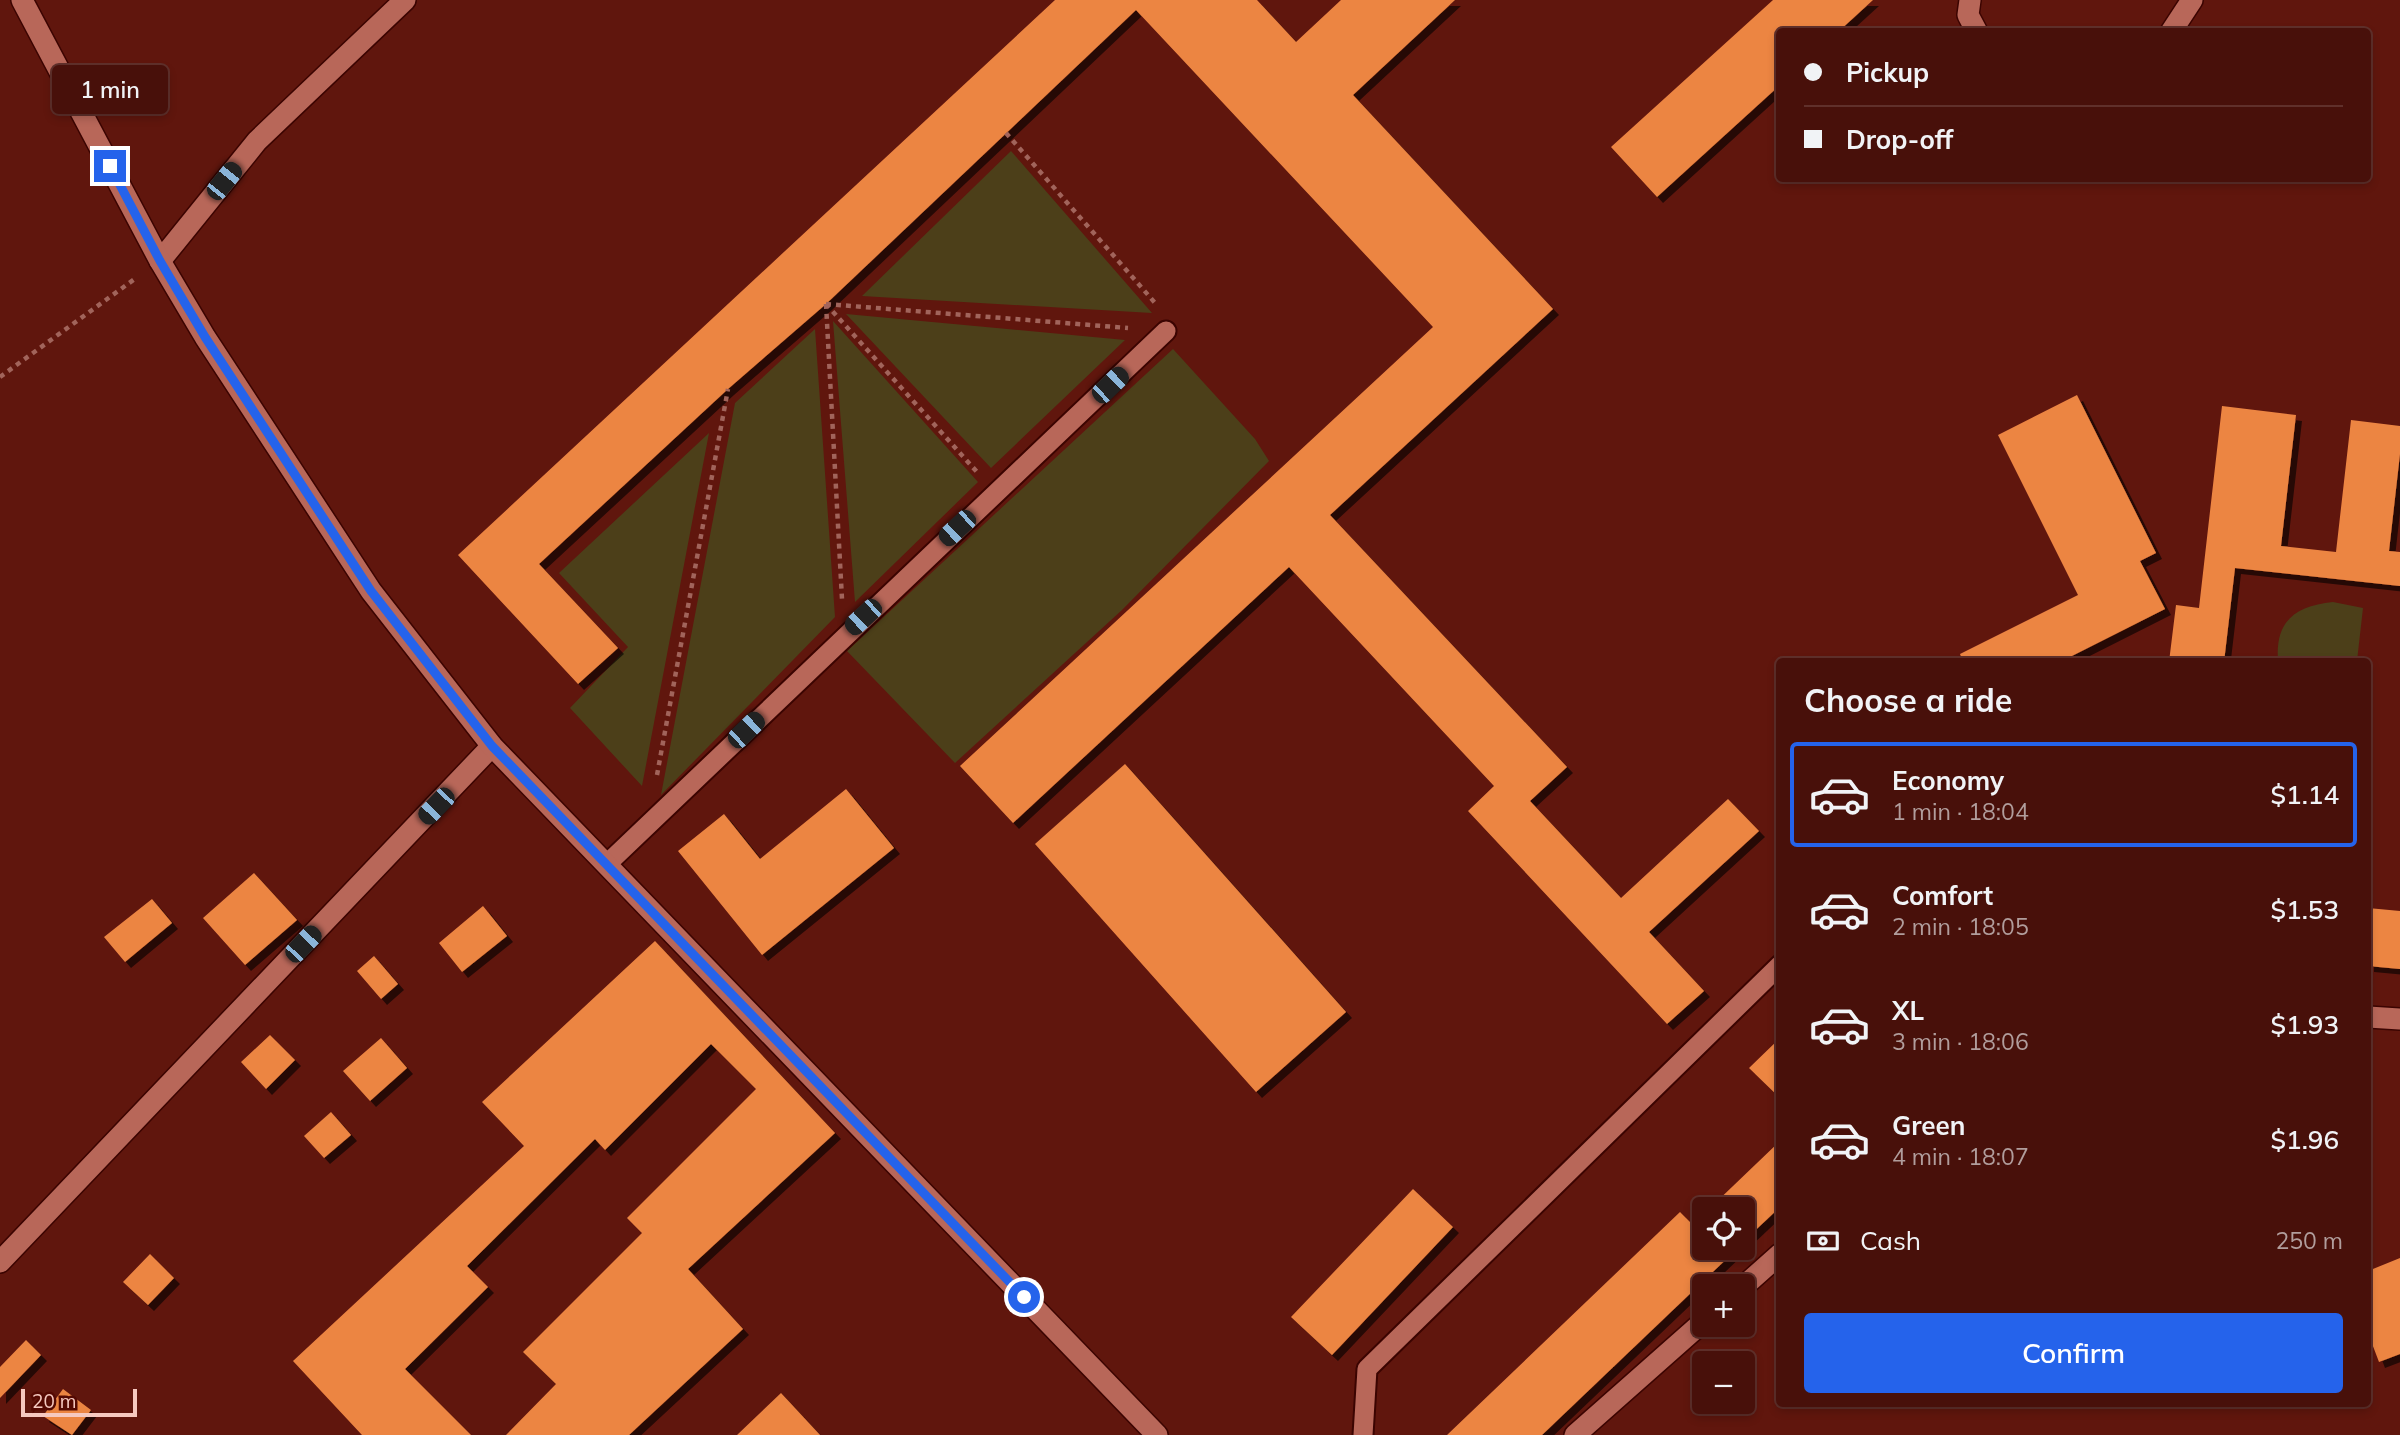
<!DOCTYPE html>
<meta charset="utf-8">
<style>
:root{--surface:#48100a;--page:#4f1913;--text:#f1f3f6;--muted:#b19d9c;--line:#60302b;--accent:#2563eb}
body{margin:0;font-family:Mulish,sans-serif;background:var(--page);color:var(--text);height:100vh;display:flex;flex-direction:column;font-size:26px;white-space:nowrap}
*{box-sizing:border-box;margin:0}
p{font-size:23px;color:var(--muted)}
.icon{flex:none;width:38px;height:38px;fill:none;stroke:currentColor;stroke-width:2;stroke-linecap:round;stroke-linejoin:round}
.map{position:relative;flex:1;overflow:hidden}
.drawer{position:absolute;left:1776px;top:658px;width:595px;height:749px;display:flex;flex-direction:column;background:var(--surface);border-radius:7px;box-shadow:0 4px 10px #0003,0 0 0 2px var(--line)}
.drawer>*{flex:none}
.guide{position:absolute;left:1776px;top:28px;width:595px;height:154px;border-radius:7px;box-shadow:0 4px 10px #0003,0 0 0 2px var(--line);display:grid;align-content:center;height:154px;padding:0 28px;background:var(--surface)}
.controls{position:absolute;left:1692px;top:1197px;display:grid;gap:14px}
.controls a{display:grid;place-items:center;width:63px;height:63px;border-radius:7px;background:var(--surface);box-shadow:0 4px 10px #0003,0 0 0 2px var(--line);font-size:35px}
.scale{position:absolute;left:21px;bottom:18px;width:116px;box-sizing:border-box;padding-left:7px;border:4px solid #f6c9c0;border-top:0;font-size:19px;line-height:24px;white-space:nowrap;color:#f6c9c0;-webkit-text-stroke:5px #540902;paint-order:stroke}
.end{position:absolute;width:32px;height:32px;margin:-16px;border:9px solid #2563eb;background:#fff;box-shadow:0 0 0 4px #fff}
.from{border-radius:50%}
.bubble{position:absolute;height:49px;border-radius:7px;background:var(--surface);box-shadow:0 4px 10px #0003,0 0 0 2px var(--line);font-size:23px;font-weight:600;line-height:49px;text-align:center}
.car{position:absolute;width:21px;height:42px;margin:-21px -10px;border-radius:9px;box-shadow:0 0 5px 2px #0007;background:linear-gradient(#222 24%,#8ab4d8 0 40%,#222 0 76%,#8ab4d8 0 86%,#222 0)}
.guide b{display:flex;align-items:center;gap:24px;height:66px;font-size:26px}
.guide b+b{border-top:2px solid var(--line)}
.guide i{width:18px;height:18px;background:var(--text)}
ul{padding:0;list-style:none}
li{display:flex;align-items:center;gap:21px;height:105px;margin:0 14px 10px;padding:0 14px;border:4px solid transparent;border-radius:7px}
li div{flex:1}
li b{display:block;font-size:26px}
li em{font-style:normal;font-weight:600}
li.active{border-color:var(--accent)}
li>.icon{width:63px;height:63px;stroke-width:1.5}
h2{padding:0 28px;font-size:32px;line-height:84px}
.pay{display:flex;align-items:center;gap:18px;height:77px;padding:0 28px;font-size:26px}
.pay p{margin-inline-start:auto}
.button{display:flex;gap:14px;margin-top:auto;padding:14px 28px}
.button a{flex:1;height:80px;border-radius:7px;background:var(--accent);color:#fff;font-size:28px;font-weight:600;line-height:80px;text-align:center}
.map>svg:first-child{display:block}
.green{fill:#4c3f19}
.building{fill:#ec8543;filter:url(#shadow)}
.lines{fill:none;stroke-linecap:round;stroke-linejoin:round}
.lane-casing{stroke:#3b0401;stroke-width:23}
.street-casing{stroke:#3b0401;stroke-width:24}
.secondary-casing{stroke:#3b0401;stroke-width:24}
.path{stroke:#a1645b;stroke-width:4.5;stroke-dasharray:5 5;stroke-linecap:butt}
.lane{stroke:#b86759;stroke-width:19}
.street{stroke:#b86759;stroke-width:21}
.secondary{stroke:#b86759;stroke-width:21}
.route{stroke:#2563eb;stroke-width:9}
</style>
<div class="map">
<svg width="2400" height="1435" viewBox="0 0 2400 1435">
<defs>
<filter id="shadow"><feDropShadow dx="6" dy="6" stdDeviation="0" flood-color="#0009"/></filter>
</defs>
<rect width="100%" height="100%" fill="#60160d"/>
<path class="green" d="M1011 151 1152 313 862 296Z
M846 314 1125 340 991 468Z
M833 321 978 482 855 602Z
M815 329 835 617 661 795 735 403Z
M1173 349 1255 439 1269 461 1122 610 955 763 847 651Z
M709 433 642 786 570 708 628 647 559 573Z
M2333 602 2363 608 2357 661H2278C2275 620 2296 606 2333 602Z"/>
<path class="building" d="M1055 0H1257L1296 42 1341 0H1455L1353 95 1553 309 1330 515 1567 767 1530 801 1621 898 1728 799 1759 831 1649 932 1704 991 1667 1024 1468 811 1494 786 1289 567 1013 823 960 766 1433 327 1136 10 826 304 728 389 539 564 618 648 578 684 458 555Z
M1773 0H1873L1838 32H1780V85L1657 197 1611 147Z
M2077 395 2156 553 2140 561 2165 609 2060 662H1963L1960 654 2078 595 1998 435Z
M2222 406 2296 415 2281 546 2336 552 2351 420 2400 426V454L2389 551 2400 552V586L2235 568 2224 662H2169L2176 605 2199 608Z
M1125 764 1346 1012 1256 1092 1035 844Z
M846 789 894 848 762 955 678 851 724 814 760 859Z
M254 873 297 920 245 965 203 918Z
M152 899 172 923 125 962 104 937Z
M483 906 507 936 462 972 439 943Z
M2368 908 2400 911V969L2368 966Z
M655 941 835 1133 688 1269 743 1329 629 1435H506L556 1384 523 1352 642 1233 627 1218 756 1089 711 1044 605 1150 595 1139 467 1266 488 1287 405 1369 471 1435H362L293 1361 524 1146 482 1102Z
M374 956 398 984 381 999 357 971Z
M270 1035 295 1060 266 1089 241 1062Z
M381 1038 407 1068 370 1101 343 1071Z
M1780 1038V1098L1749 1068Z
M331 1112 351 1135 324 1158 304 1136Z
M1780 1141V1207L1743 1242V1209H1709Z
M1413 1189 1453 1227 1332 1355 1291 1317Z
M1680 1212 1693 1225 1704 1213V1248H1738L1542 1435H1447Z
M150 1254 174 1278 148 1305 123 1282Z
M2400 1258V1354L2379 1362 2368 1333V1271Z
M26 1340 41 1355 0 1398V1367Z
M63 1389 91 1410 72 1435 43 1416Z
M781 1393 820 1435H737Z"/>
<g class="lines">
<defs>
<path id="lane" d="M607 864 1166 331
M1363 1435 1367 1369 1780 965"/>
<path id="street" d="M1970 0 1968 15 1977 32
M2171 32 2192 0
M160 261 257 141 405 0
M2368 1017 2400 1019
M0 1262 492 746
M1743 1287 1780 1254
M1575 1435 1704 1321"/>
<path id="secondary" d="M22 0 160 261 205 337 371 591 492 746 1157 1435"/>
</defs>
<use href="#lane" class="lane-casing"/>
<use href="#street" class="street-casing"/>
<use href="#secondary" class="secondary-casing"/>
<path class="path" d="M1006 133 1156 304
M826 304 1128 328
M826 304 842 599
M826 304 977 472
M0 377 136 278
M657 775 728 389"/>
<use href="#lane" class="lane"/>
<use href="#street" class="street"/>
<use href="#secondary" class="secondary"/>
</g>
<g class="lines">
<path class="route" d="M110 166 160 261 205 337 371 591 492 746 1024 1297"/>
</g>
</svg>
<div class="controls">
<a><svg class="icon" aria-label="locate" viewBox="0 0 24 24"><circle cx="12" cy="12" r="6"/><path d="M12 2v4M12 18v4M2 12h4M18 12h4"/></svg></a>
<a>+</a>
<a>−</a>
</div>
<div class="scale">20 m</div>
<i class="end from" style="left:1024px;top:1297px"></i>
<i class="end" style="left:110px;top:166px"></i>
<div class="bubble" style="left:52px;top:65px;width:116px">1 min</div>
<i class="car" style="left:224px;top:181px;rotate:39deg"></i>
<i class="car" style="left:1110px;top:385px;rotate:46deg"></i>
<i class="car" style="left:957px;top:528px;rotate:227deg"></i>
<i class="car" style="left:863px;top:617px;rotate:227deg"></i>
<i class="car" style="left:746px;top:730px;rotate:46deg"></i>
<i class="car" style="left:436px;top:806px;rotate:224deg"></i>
<i class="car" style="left:303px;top:944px;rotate:44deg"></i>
<div class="guide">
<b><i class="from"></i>Pickup</b>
<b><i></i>Drop-off</b>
</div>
<section class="drawer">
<h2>Choose a ride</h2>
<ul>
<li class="active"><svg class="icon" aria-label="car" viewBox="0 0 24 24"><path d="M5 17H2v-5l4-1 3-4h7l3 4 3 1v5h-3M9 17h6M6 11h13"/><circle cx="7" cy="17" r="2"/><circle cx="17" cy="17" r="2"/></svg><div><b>Economy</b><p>1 min · 18:04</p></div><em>$1.14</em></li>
<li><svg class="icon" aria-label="car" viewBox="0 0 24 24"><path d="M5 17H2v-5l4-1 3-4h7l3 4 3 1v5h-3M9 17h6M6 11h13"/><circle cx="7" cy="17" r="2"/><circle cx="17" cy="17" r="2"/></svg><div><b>Comfort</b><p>2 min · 18:05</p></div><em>$1.53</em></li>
<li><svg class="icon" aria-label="car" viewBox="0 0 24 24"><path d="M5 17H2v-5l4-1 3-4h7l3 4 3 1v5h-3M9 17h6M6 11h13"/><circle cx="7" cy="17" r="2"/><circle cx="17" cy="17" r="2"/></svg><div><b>XL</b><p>3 min · 18:06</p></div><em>$1.93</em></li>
<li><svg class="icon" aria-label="car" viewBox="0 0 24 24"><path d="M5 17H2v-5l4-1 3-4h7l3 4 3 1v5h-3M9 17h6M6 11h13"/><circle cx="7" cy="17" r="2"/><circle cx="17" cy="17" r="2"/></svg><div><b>Green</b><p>4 min · 18:07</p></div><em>$1.96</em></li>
</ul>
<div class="pay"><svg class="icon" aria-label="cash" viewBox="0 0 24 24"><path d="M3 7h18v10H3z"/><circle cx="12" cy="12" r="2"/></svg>Cash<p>250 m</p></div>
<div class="button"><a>Confirm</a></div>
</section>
</div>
